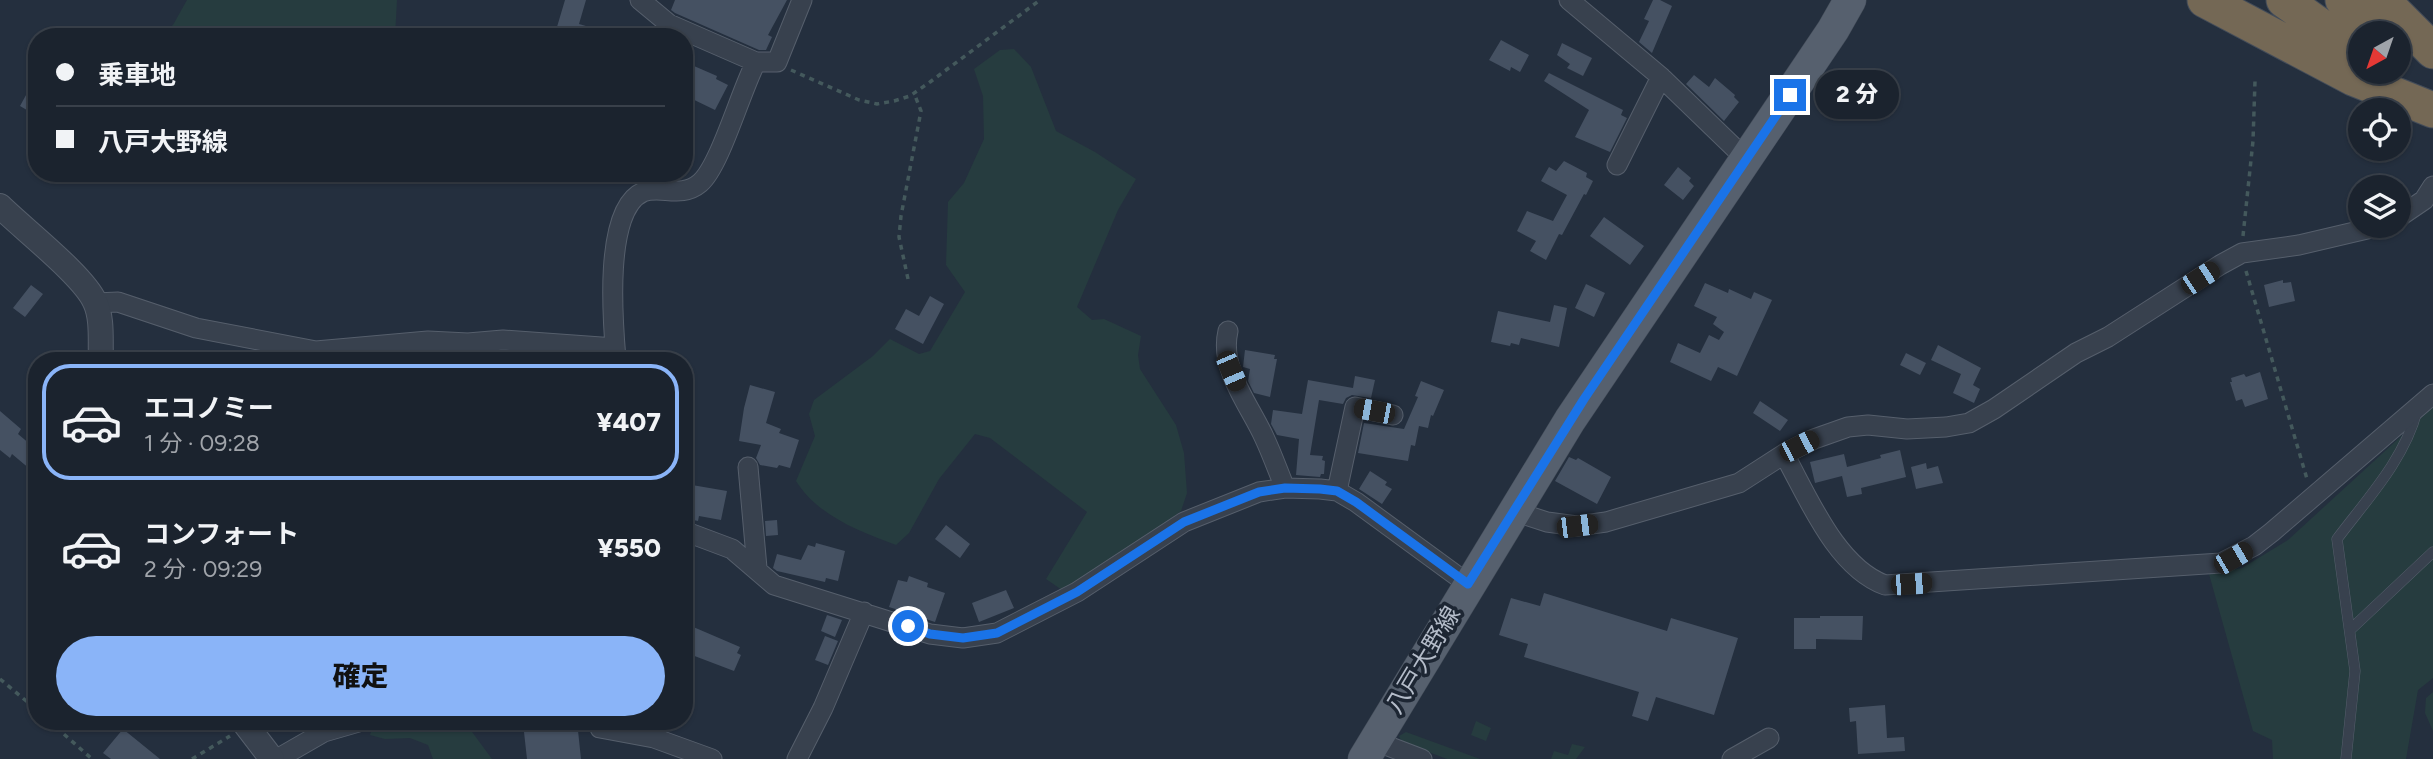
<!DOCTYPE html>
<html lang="ja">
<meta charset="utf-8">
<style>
:root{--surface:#1b232e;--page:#282f3a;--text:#f1f3f6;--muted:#a0a4aa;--line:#39404a;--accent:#8ab4f8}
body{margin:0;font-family:Figtree,"Noto Sans JP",sans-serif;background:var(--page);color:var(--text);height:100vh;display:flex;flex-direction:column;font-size:26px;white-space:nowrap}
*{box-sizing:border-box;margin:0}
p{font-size:23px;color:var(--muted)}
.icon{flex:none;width:38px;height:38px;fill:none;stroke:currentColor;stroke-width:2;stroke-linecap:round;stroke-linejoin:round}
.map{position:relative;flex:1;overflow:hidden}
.side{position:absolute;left:28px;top:352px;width:665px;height:378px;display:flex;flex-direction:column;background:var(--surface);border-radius:28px;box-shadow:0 2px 5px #0004,0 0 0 2px var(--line)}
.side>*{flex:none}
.hud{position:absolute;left:28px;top:28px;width:665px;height:154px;border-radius:28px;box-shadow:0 2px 5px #0004,0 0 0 2px var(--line);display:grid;align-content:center;height:154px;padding:0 28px;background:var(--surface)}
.needle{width:46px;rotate:220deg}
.controls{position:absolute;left:2348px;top:21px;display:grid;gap:14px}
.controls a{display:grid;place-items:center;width:63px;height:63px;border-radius:50%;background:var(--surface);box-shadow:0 2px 5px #0004,0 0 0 2px var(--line);font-size:35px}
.end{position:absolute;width:32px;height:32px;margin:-16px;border:9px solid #1a73e8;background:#fff;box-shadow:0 0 0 4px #fff}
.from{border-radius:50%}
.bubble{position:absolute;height:49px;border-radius:24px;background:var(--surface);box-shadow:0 2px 5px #0004,0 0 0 2px var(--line);font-size:23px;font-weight:800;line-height:49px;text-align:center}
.car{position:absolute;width:21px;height:42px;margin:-21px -10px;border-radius:9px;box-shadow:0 0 5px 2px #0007;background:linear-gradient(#222 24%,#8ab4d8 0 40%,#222 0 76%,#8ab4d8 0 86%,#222 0)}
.hud b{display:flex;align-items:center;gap:24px;height:66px;font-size:26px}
.hud b+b{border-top:2px solid var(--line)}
.hud i{width:18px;height:18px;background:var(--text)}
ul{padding:12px 0 0;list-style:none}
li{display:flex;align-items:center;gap:21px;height:116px;margin:0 14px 10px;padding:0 14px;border:4px solid transparent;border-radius:28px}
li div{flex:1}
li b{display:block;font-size:26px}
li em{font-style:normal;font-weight:800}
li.current{border-color:var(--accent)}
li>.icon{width:63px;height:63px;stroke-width:1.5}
.button{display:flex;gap:14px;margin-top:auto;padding:14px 28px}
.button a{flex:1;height:80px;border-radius:42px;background:var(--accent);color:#111;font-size:28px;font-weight:800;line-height:80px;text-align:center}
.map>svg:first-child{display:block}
.green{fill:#263c3f}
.building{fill:#455162}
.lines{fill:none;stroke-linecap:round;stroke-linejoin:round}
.service-casing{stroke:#565f6c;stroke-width:11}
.minor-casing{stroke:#565f6c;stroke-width:21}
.tertiary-casing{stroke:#565f6c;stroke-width:26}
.primary-casing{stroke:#414a57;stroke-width:33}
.motorway-casing{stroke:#434c59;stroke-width:37}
.path{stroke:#44595c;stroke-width:3.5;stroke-dasharray:5 5;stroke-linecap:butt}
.service{stroke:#38414e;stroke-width:10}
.minor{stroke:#38414e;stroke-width:19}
.tertiary{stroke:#38414e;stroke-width:24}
.primary{stroke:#56606e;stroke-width:32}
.motorway{stroke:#746855;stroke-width:35}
.route{stroke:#1a73e8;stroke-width:9}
.labels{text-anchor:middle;stroke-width:7;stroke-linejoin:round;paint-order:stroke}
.street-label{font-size:24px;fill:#b4bcc9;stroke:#1d2633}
</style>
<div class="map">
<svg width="2433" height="759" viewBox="0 0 2433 759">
<rect width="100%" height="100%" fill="#242f3e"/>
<path class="green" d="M187 0H397L395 37H158L173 25Z
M1014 49 1031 67 1056 131 1095 152 1136 179 1118 210 1077 307 1092 320 1104 319 1141 336 1138 355 1140 369 1176 425 1184 453 1187 493 1181 511 1142 541 1079 582 1062 590 1046 579 1087 512 990 438 975 434 939 479 909 533 896 545C859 531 818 516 796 481L815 436 809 414 814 400 873 356 890 339 919 354 930 351 965 292 946 265 948 202 964 183 984 139 983 96 974 69 1000 50Z
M2433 407V678L2418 690 2406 759H2273L2272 740 2253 731 2209 574 2242 568 2288 540Z
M2433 692V731L2425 713 2426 698Z
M404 721H464L492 759H433L428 745 410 738 385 739 370 735 372 729Z
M1476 721 1491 728 1486 741 1471 735Z
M1406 732 1480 759H1447L1402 742 1399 736Z
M1572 744 1585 747 1576 759H1551L1554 751 1568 755Z"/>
<path class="building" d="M565 0H586L579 24 610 33V37H554Z
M675 0H787L768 35 772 37 766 50H759L675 13 671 10Z
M1653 0H1660L1672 6 1652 53 1639 42 1649 21 1644 19Z
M1501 40 1529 55 1520 72 1511 67 1510 71 1489 60Z
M1562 43 1592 58 1583 76 1567 68 1570 64 1557 55Z
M694 66 717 76 716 79 728 85 715 110 684 95V86Z
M1549 73 1623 110 1621 115 1627 118 1610 152 1575 137 1589 110 1544 81Z
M37 75V116L20 106Z
M1694 75 1709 87 1715 78 1735 95 1734 97 1739 102 1724 121 1686 84Z
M1564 161 1587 173 1586 177 1593 181 1586 195 1584 194 1562 235 1559 234 1546 260 1530 251 1536 241 1517 231 1527 211 1553 221 1567 195 1541 181 1549 167 1556 171Z
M1678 167 1691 178 1689 181 1694 186 1683 200 1664 185Z
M1604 217 1644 246 1630 265 1590 236Z
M2283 280V283L2291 282 2295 301 2269 307 2264 285Z
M1705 283 1728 293 1729 289 1751 299 1754 292 1772 300 1737 376 1718 367 1711 381 1670 362 1678 343 1700 353 1709 335 1719 340 1724 332 1713 324 1717 317 1694 306Z
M1586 284 1605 293 1594 317 1575 308Z
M31 285 43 294 25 317 13 308Z
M930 296 944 304 923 344 895 329 906 309 919 316Z
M1554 305 1567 308 1559 347 1521 338 1519 345 1511 343 1510 346 1491 342 1498 311 1550 322Z
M1938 345 1981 368 1973 385 1980 389 1974 403 1953 393 1961 374 1931 360Z
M1245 350 1275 355 1274 359H1277L1270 397 1254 393 1248 381 1250 369 1243 367Z
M1906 353 1926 363 1920 375 1900 365Z
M2260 372 2268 399 2245 407 2242 399 2236 401 2230 382H2232L2231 378 2244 374 2246 377Z
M1355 376 1375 380 1371 398 1352 395 1346 398 1343 404 1319 400 1310 455 1323 456 1322 460 1325 461 1324 474H1321L1320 477 1296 475 1299 439 1277 435 1271 424 1273 410 1302 414 1308 380 1353 388Z
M1421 381 1444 390 1433 416 1431 415 1428 428 1419 426 1415 446 1411 445 1408 461 1358 453 1364 423 1404 429 1418 397 1415 396Z
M750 385 775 392 766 423 781 429 779 433 799 440 790 468 779 465 777 468 760 465 756 458 761 445 739 441 744 408Z
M1760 401 1788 420 1780 431 1753 413Z
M0 411 21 429 18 434 37 450V475L12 454 10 458 0 450Z
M1900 450 1906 477 1861 488 1862 494 1847 497 1842 476 1815 483 1810 462 1844 454 1847 467 1881 458 1880 455Z
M1569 457 1576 460 1578 458 1611 477 1597 504 1555 481Z
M1926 463 1927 469 1938 466 1943 483 1916 489 1911 467Z
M1370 471 1387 482 1385 485 1392 489 1382 504 1359 489Z
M692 485 727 491 721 520 699 516 698 521 684 518V489L691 490Z
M777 520 778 535 766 536 765 521Z
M946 525 970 544 960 558 935 539Z
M816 543 845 551 838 581 826 578 825 582 777 571 773 568 777 554 801 560 808 545 815 547Z
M909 576 928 583 927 587 945 593 935 622 889 607 898 580 907 582Z
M1006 590 1014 608 979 622 972 603Z
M1544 593 1667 631 1671 618 1738 638 1714 715 1656 697 1648 721 1632 716 1639 692 1524 657 1528 644 1499 635 1511 598 1540 606Z
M827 615 842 620 835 637 821 631Z
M1820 616H1863L1862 640 1816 639V649H1794V618H1820Z
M684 623 740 647 737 653 741 655 734 671 684 652Z
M825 636 838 641 828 665 815 660Z
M1885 705 1887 738 1904 737 1905 751 1858 754 1856 721 1850 722 1849 708Z
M536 721H577L581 759H527L523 723Z
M123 729 160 759H111L103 753Z"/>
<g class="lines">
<defs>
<path id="service" d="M2350 630 2433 552
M2346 759 2355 671 2337 539C2367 499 2404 460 2417 411"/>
<path id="minor" d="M640 0 669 24 756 62
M1569 0 1661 77 1747 160
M1617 165 1661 77
M2399 217 2424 200 2433 186
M96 303 118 302 196 328 316 351 428 341 468 343 503 340 615 348
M1228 331C1219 369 1249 404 1264 437 1272 454 1278 471 1285 488
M616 359C613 324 603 209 643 192 661 185 681 199 700 183 720 166 741 90 756 62H777L802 0
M1784 454C1808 497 1836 567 1885 585L2221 563 2254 546 2272 532 2433 394
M748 467 757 568
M1337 491 1355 407 1393 415
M1513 511 1547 522 1577 526 1606 522 1739 483 1784 454 1814 439 1848 427 1868 425 1907 429 1946 427 1969 423 1994 409 2076 353 2108 337 2220 265 2242 253 2299 245 2380 226
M684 531 732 549 774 585 930 634 963 638 997 633 1077 592 1184 522 1259 492 1285 488 1320 489 1337 491 1356 502 1468 584
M597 721 600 728 654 738 712 759
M1375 741 1422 759
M277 759 324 732 362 721
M797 759 823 708 864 612
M1732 759 1769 738"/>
<path id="tertiary" d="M0 206C22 228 84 276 95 302 103 319 100 342 101 360
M243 721 272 759"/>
<path id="primary" d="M1364 759 1570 420 1833 30 1850 0"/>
<path id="motorway" d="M2205 0 2353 78 2433 110
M2284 0 2361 55
M2343 0 2391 33
M2382 0 2433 51"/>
</defs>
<use href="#service" class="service-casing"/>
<use href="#minor" class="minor-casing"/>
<use href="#tertiary" class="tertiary-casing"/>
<use href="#primary" class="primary-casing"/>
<use href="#motorway" class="motorway-casing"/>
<path class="path" d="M791 70 859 100 877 104 894 101 910 96 930 82 1040 0
M2243 236 2253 141 2255 81
M2246 271 2307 479
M908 279 899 237 901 216 921 111 914 93
M0 679 37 710
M49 721 92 759
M192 759 230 736"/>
<use href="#service" class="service"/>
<use href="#minor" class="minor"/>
<use href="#tertiary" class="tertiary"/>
<use href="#primary" class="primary"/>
<use href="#motorway" class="motorway"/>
</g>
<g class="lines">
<path class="route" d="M908 626 930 634 963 638 997 633 1077 592 1184 522 1259 492 1285 488 1320 489 1337 491 1356 502 1468 584 1584 399 1790 95"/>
</g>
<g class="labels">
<g class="street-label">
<text transform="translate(1423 660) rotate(-59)" y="8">八戸大野線</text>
</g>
</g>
</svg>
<div class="controls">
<a><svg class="needle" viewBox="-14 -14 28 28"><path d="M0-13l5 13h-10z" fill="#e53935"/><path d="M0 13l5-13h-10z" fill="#a0a4aa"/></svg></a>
<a><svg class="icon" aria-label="locate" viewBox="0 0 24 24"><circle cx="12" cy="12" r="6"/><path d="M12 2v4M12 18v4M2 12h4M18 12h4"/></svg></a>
<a><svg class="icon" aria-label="layers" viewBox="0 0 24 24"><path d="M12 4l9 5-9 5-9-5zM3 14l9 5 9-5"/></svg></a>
</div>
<i class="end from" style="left:908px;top:626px"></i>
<i class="end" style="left:1790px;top:95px"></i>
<div class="bubble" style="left:1815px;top:70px;width:84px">2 分</div>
<i class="car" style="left:2200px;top:278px;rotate:57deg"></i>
<i class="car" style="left:1231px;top:371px;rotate:157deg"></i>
<i class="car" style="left:1374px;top:411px;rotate:281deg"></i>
<i class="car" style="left:1799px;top:446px;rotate:63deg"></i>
<i class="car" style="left:1577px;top:526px;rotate:83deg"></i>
<i class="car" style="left:2233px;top:558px;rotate:60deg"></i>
<i class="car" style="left:1911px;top:584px;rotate:86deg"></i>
<div class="hud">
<b><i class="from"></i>乗車地</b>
<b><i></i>八戸大野線</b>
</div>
<section class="side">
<ul>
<li class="current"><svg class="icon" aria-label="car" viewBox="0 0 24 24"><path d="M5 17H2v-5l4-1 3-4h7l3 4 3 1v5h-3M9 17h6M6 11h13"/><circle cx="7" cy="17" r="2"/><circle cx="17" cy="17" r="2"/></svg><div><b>エコノミー</b><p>1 分 · 09:28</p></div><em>¥407</em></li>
<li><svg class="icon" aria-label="car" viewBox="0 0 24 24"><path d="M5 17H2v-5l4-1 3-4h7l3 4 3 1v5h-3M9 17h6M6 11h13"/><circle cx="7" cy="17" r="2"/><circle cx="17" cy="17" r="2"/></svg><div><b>コンフォート</b><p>2 分 · 09:29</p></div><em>¥550</em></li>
</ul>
<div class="button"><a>確定</a></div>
</section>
</div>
